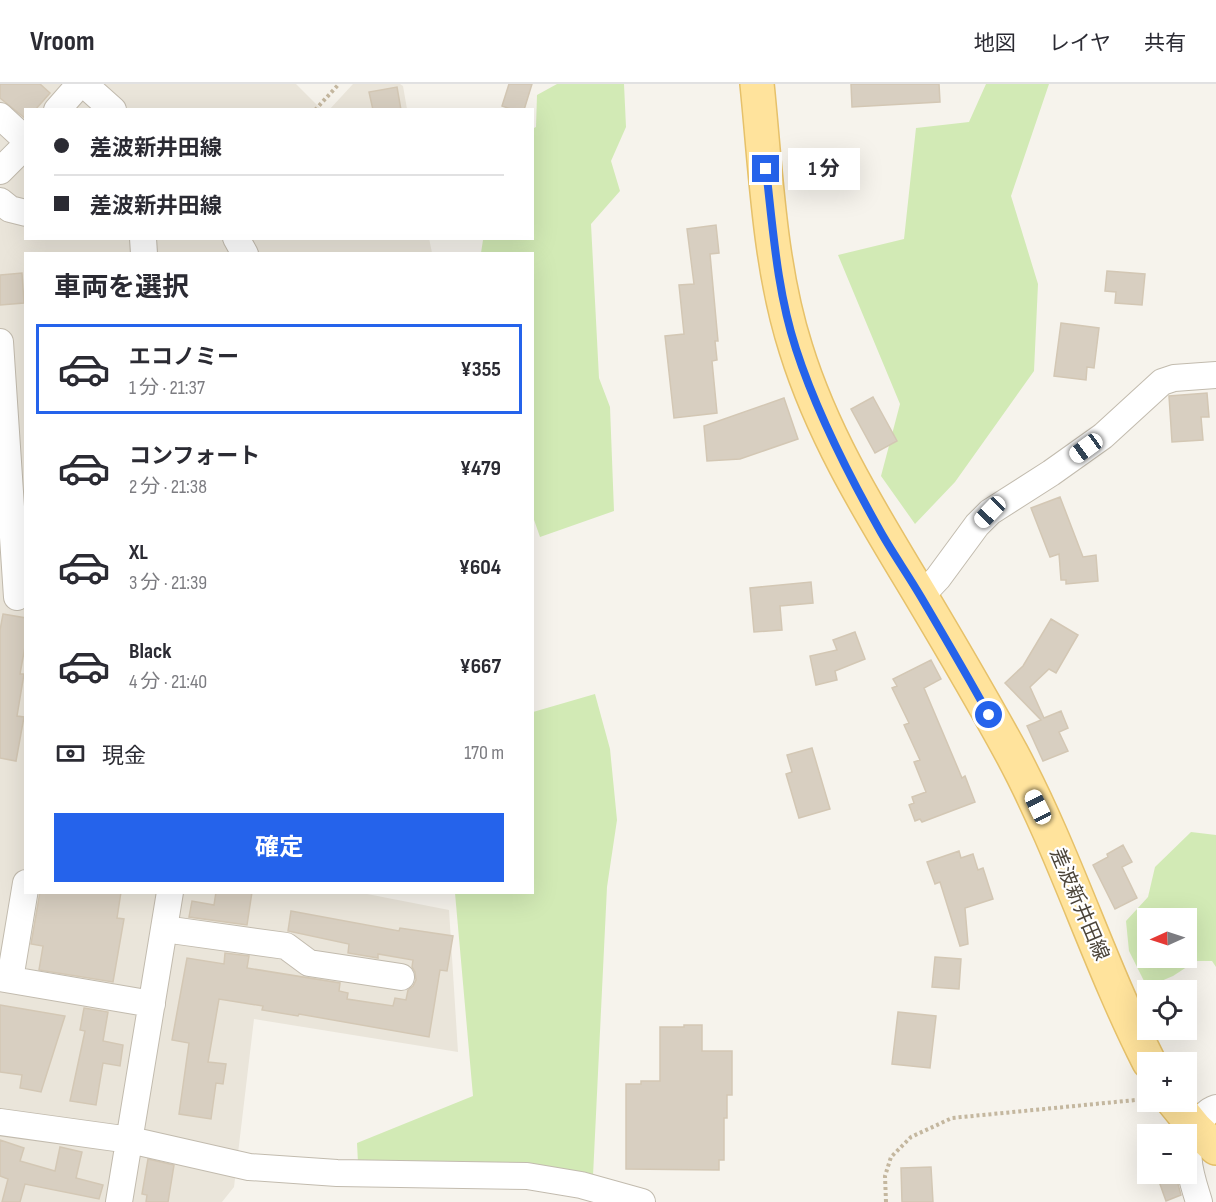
<!DOCTYPE html>
<html lang="ja">
<meta charset="utf-8">
<style>
:root{--surface:#fff;--page:#f2f2f3;--text:#2b2b33;--muted:#7c7c81;--line:#e1e1e2;--accent:#2563eb}
body{margin:0;font-family:"Sofia Sans Condensed","Noto Sans JP",sans-serif;background:var(--page);color:var(--text);height:100vh;display:flex;flex-direction:column;font-size:22px;white-space:nowrap}
*{box-sizing:border-box;margin:0}
p{font-size:20px;color:var(--muted)}
.icon{flex:none;width:33px;height:33px;fill:none;stroke:currentColor;stroke-width:2;stroke-linecap:round;stroke-linejoin:round}
.map{position:relative;flex:1;overflow:hidden}
.side{position:absolute;left:24px;top:168px;width:510px;height:642px;display:flex;flex-direction:column;background:var(--surface);border-radius:0px;box-shadow:0 6px 24px #0002}
.side>*{flex:none}
.top-card{position:absolute;left:24px;top:24px;width:510px;height:132px;border-radius:0px;box-shadow:0 6px 24px #0002;display:grid;align-content:center;height:132px;padding:0 30px;background:var(--surface)}
.needle{width:39px;rotate:267deg}
.tools{position:absolute;left:1137px;top:824px;display:grid;gap:12px}
.tools a{display:grid;place-items:center;width:60px;height:60px;border-radius:0px;background:var(--surface);box-shadow:0 6px 24px #0002;font-size:30px}
.end{position:absolute;width:27px;height:27px;margin:-14px;border:8px solid #2563eb;background:#fff;box-shadow:0 0 0 3px #fff}
.from{border-radius:50%}
.bubble{position:absolute;height:42px;border-radius:0px;background:var(--surface);box-shadow:0 6px 24px #0002;font-size:20px;font-weight:700;line-height:42px;text-align:center}
.car{position:absolute;width:18px;height:36px;margin:-18px -9px;border-radius:8px;box-shadow:0 0 4px 2px #0007;background:linear-gradient(#fff 24%,#345 0 40%,#fff 0 76%,#345 0 86%,#fff 0)}
.top-card b{display:flex;align-items:center;gap:21px;height:57px;font-size:22px}
.top-card b+b{border-top:2px solid var(--line)}
.top-card i{width:15px;height:15px;background:var(--text)}
ul{padding:0;list-style:none}
li{display:flex;align-items:center;gap:18px;height:90px;margin:0 12px 9px;padding:0 18px;border:3px solid transparent;border-radius:0px}
li div{flex:1}
li b{display:block;font-size:22px}
li em{font-style:normal;font-weight:700}
li.current{border-color:var(--accent)}
li>.icon{width:54px;height:54px;stroke-width:1.5}
h2{padding:0 30px;font-size:27px;line-height:72px}
.pay{display:flex;align-items:center;gap:15px;height:66px;padding:0 30px;font-size:22px}
.pay p{margin-inline-start:auto}
.primary-button{display:flex;gap:12px;margin-top:auto;padding:12px 30px}
.primary-button a{flex:1;height:69px;border-radius:0px;background:var(--accent);color:#fff;font-size:24px;font-weight:700;line-height:69px;text-align:center}
header{display:flex;align-items:center;gap:36px;box-sizing:border-box;height:84px;padding:0 30px;background:var(--surface);border-bottom:2px solid var(--line)}
header strong{font-size:28px}
nav{display:flex;gap:33px;margin-inline-start:auto;font-size:21px}
.map>svg:first-child{display:block}
.residential{fill:#eae5da}
.green{fill:#d2eab5;fill-rule:evenodd}
.building{fill:#d8cfc1;stroke:#d3c7b4;stroke-width:1.5}
.lines{fill:none;stroke-linecap:round;stroke-linejoin:round}
.minor-casing{stroke:#c2bbae;stroke-width:28}
.major-casing{stroke:#e6c16a;stroke-width:36}
.path{stroke:#c4b79f;stroke-width:4;stroke-dasharray:3 3;stroke-linecap:butt}
.minor{stroke:#fff;stroke-width:26}
.major{stroke:#ffe39c;stroke-width:33}
.route{stroke:#2563eb;stroke-width:8}
.labels{text-anchor:middle;stroke-width:4.5;stroke-linejoin:round;paint-order:stroke}
.street-label{font-size:20px;fill:#4b4439;stroke:#fff}
</style>
<header>
<strong>Vroom</strong>
<nav><a>地図</a><a>レイヤ</a><a>共有</a></nav>
</header>
<div class="map">
<svg width="1216" height="1118" viewBox="0 0 1216 1118">
<rect width="100%" height="100%" fill="#f6f3ec"/>
<path class="residential" d="M0 0H296L321 25 26 26V154H429L432 169 26 170V808H357L449 826 458 968 254 935 234 1103 222 1118H0Z
M353 0H400L403 2 407 25 329 26Z"/>
<path class="green" d="M557 0H624L626 43 611 77 620 107 591 140 599 294 610 323 614 427 540 453 532 430V170L481 169 483 156 491 154H532V45L536 43 537 11Z
M986 0H1049L1011 112 1038 200 1034 287 955 398 915 440 881 392 900 320 838 171 904 155 916 44 969 38Z
M595 610 610 665 617 736 607 803 593 1092 358 1079 357 1059 473 1012 455 809 532 808 533 628Z
M1191 748 1216 751V883L1212 877H1196L1173 892 1147 903 1129 867 1126 837 1148 813 1155 783ZM1148 834H1186V873H1148Z"/>
<path class="building" d="M0 0H40L50 9 35 26H26V35L0 14Z
M509 0H532L524 26H514L502 22Z
M851 0H939L940 18 852 23Z
M397 3 401 26H373L369 8Z
M716 141 719 169 710 170 718 257H715L717 276 712 277 717 329 674 334 665 252 684 250 679 201 694 200 687 145Z
M1107 187 1145 190 1142 221 1115 219 1116 208 1105 207Z
M22 189 24 219 0 221V191Z
M1061 239 1099 244 1094 284 1087 283 1086 296 1054 292Z
M1207 309 1209 333H1201L1203 356 1172 358 1169 312Z
M873 313 897 357 875 369 851 325Z
M784 314 798 355 740 375 707 377 704 342Z
M1060 413 1083 473 1096 471 1098 497 1066 500V496H1061L1059 470 1050 473 1031 424Z
M811 498 813 519 780 522 782 546 754 548 750 504Z
M3 530 26 534V557L20 590H24L17 632 24 633 16 677 0 674V546Z
M1051 535 1078 551 1056 589 1049 585 1030 603 1044 634 1061 627 1068 644 1059 648 1068 667 1043 677 1027 642 1041 636 1005 599 1023 582Z
M855 548 865 575 835 587 837 596 816 601 810 572 837 566 833 556Z
M931 576 941 595 924 604 962 694 965 692 975 718 922 738 920 735 915 737 909 721 914 719 912 713 926 708 914 678 920 676 904 641 909 639 892 604 897 602 893 595Z
M812 664 830 725 799 734 786 690 792 688 787 671Z
M1123 761 1132 778 1122 783 1137 814 1115 825 1093 781 1108 773 1107 770Z
M959 767 961 774 973 770 978 786 983 784 993 815 965 824 968 860 960 862 940 798 935 800 927 778Z
M40 808H121L117 834 124 835 113 898 39 886 43 862 31 860Z
M216 808H252L247 841 189 833 192 817 214 821Z
M291 827 399 847 400 844 453 852 447 887 440 886 429 953 299 930 298 932 262 926 263 922 219 915 208 978 226 980 223 1000 216 999 211 1035 179 1030 189 959 172 956 187 874 224 880 225 869 249 872 247 884 340 899 339 907 348 909 347 915 393 922 395 914 406 916 408 906 413 902 416 896 415 888 412 883 413 876 378 870V874L348 869 349 860 288 847Z
M935 873 961 875 959 905 932 903Z
M0 921 65 932 41 1008 20 1004 22 991 0 988Z
M84 924 108 928 103 957 123 961 120 982 103 979 96 1021 70 1017 85 947 80 946Z
M898 928 936 932 930 984 892 980Z
M684 941H702V967H732V1011H727V1034H724V1076H719V1086L626 1085V1000H641V997H660V943H684Z
M0 1056 24 1064 20 1077 55 1087 60 1063 82 1068 76 1094 103 1101 99 1115 25 1100 20 1118H2L8 1095 0 1092Z
M148 1075 174 1081 168 1118H146L147 1111 142 1110Z
M931 1083 933 1118H902L901 1084Z
M1156 1089H1175L1181 1111 1166 1117Z"/>
<g class="lines">
<defs>
<path id="minor" d="M84 0 113 26
M57 26 80 0
M0 32 26 56
M0 87 26 61
M0 117 10 125 26 129
M143 154 144 170
M236 154 245 170
M0 258 17 513
M921 512 938 494 977 441 990 428 1051 389 1103 352 1162 298 1174 294 1216 291
M164 845 286 862 309 879 401 893
M0 894 152 920
M10 895 26 799
M0 1038 130 1056 249 1083 337 1089 527 1092 581 1101 642 1118
M119 1118 170 808
M1199 1118C1191 1091 1180 1065 1199 1040 1204 1032 1207 1027 1216 1024"/>
<path id="major" d="M757 0C766 87 769 181 796 265 824 355 873 432 921 512 952 564 983 617 1012 670 1065 769 1098 878 1149 978
M1173 1017 1195 1044 1216 1064"/>
</defs>
<use href="#minor" class="minor-casing"/>
<use href="#major" class="major-casing"/>
<path class="path" d="M315 26 339 0
M886 1118 885 1092 891 1073 911 1053 952 1034 1146 1015"/>
<use href="#minor" class="minor"/>
<use href="#major" class="major"/>
</g>
<g class="lines">
<path class="route" d="M766 85C773 145 777 207 796 265 816 327 846 386 878 443 891 467 907 489 921 513 944 552 967 591 989 631"/>
</g>
<g class="labels">
<g class="street-label">
<text transform="translate(1080 820) rotate(67)" y="7">差波新井田線</text>
</g>
</g>
</svg>
<div class="tools">
<a><svg class="needle" viewBox="-14 -14 28 28"><path d="M0-13l5 13h-10z" fill="#e53935"/><path d="M0 13l5-13h-10z" fill="#7c7c81"/></svg></a>
<a><svg class="icon" aria-label="locate" viewBox="0 0 24 24"><circle cx="12" cy="12" r="6"/><path d="M12 2v4M12 18v4M2 12h4M18 12h4"/></svg></a>
<a>+</a>
<a>−</a>
</div>
<i class="end from" style="left:989px;top:631px"></i>
<i class="end" style="left:766px;top:85px"></i>
<div class="bubble" style="left:788px;top:64px;width:72px">1 分</div>
<i class="car" style="left:1086px;top:364px;rotate:234deg"></i>
<i class="car" style="left:990px;top:428px;rotate:224deg"></i>
<i class="car" style="left:1038px;top:723px;rotate:334deg"></i>
<div class="top-card">
<b><i class="from"></i>差波新井田線</b>
<b><i></i>差波新井田線</b>
</div>
<section class="side">
<h2>車両を選択</h2>
<ul>
<li class="current"><svg class="icon" aria-label="car" viewBox="0 0 24 24"><path d="M5 17H2v-5l4-1 3-4h7l3 4 3 1v5h-3M9 17h6M6 11h13"/><circle cx="7" cy="17" r="2"/><circle cx="17" cy="17" r="2"/></svg><div><b>エコノミー</b><p>1 分 · 21:37</p></div><em>¥355</em></li>
<li><svg class="icon" aria-label="car" viewBox="0 0 24 24"><path d="M5 17H2v-5l4-1 3-4h7l3 4 3 1v5h-3M9 17h6M6 11h13"/><circle cx="7" cy="17" r="2"/><circle cx="17" cy="17" r="2"/></svg><div><b>コンフォート</b><p>2 分 · 21:38</p></div><em>¥479</em></li>
<li><svg class="icon" aria-label="car" viewBox="0 0 24 24"><path d="M5 17H2v-5l4-1 3-4h7l3 4 3 1v5h-3M9 17h6M6 11h13"/><circle cx="7" cy="17" r="2"/><circle cx="17" cy="17" r="2"/></svg><div><b>XL</b><p>3 分 · 21:39</p></div><em>¥604</em></li>
<li><svg class="icon" aria-label="car" viewBox="0 0 24 24"><path d="M5 17H2v-5l4-1 3-4h7l3 4 3 1v5h-3M9 17h6M6 11h13"/><circle cx="7" cy="17" r="2"/><circle cx="17" cy="17" r="2"/></svg><div><b>Black</b><p>4 分 · 21:40</p></div><em>¥667</em></li>
</ul>
<div class="pay"><svg class="icon" aria-label="cash" viewBox="0 0 24 24"><path d="M3 7h18v10H3z"/><circle cx="12" cy="12" r="2"/></svg>現金<p>170 m</p></div>
<div class="primary-button"><a>確定</a></div>
</section>
</div>
